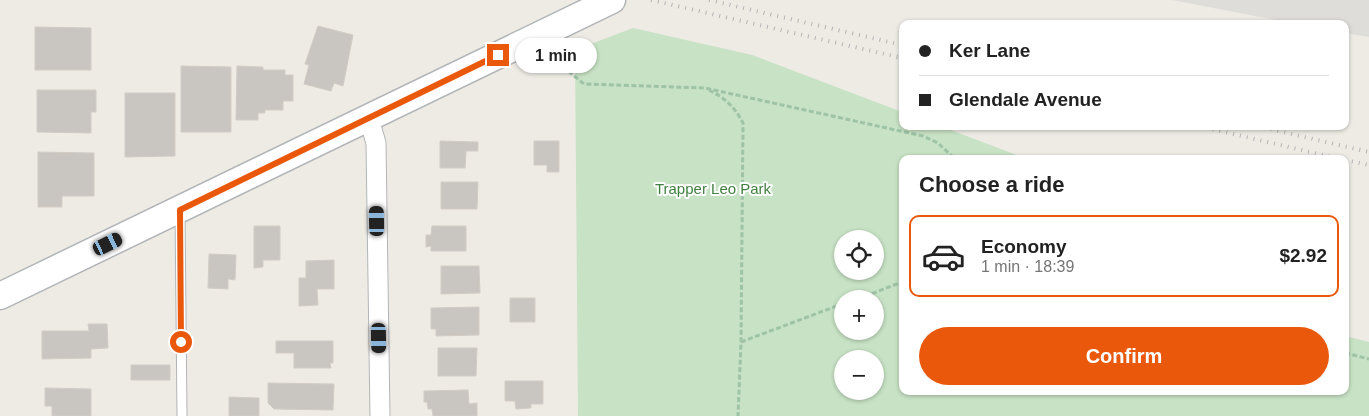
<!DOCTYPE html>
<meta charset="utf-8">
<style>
:root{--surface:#fff;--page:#f6f6f6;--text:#222;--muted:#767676;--line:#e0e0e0;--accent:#ea580c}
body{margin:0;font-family:Helvetica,sans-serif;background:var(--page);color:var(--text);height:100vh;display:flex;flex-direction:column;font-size:19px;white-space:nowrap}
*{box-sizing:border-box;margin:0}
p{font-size:16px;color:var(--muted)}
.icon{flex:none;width:28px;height:28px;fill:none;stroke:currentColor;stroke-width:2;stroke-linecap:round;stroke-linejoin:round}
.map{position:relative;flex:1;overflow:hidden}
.panel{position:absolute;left:899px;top:155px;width:450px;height:240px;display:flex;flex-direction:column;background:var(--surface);border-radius:10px;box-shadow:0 1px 4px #0004}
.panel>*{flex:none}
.hud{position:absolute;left:899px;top:20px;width:450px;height:110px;border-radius:10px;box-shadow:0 1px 4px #0004;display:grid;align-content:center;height:110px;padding:0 20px;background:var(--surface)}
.tools{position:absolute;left:834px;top:230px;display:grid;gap:10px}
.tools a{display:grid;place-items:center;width:50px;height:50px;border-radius:50%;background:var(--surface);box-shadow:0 1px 4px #0004;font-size:25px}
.end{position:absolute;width:22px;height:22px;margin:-11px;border:6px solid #ea580c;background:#fff;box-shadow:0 0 0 2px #fff}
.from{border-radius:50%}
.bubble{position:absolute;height:35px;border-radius:18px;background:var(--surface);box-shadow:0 1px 4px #0004;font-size:16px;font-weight:600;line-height:35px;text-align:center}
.car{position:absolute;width:15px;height:30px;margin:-15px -8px;border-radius:6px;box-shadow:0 0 4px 1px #0007;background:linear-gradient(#222 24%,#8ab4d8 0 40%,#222 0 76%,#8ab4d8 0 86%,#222 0)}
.hud b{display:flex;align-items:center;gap:18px;height:48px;font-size:19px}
.hud b+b{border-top:1px solid var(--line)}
.hud i{width:12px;height:12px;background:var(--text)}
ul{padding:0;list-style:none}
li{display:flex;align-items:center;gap:15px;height:82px;margin:0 10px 8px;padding:0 10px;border:2px solid var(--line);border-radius:10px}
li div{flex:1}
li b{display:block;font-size:19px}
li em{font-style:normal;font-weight:600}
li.active{border-color:var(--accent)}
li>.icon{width:45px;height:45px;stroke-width:1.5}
h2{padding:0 20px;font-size:22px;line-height:60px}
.action{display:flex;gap:10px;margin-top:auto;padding:10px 20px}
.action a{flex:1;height:58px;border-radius:30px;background:var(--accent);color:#fff;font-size:20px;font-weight:600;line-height:58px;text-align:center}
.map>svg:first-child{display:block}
.industrial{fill:#dfddd9}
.green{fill:#c7e2c4;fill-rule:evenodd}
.building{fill:#c9c6c2;stroke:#d2ccc4}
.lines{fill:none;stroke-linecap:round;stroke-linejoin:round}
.lane-casing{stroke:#b2b5b8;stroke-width:11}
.street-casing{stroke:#b2b5b8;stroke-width:21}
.secondary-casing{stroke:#b1b5b8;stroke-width:29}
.path{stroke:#9ec3a6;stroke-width:3;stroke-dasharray:5 2.5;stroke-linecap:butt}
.lane{stroke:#fff;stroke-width:9}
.street{stroke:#fff;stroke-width:19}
.secondary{stroke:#fff;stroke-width:26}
.rail{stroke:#b3b4b4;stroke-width:4;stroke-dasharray:1 6;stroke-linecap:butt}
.route{stroke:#ea580c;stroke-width:6}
.labels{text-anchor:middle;stroke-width:4;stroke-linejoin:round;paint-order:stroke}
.park-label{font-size:15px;fill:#41813f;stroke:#fff}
</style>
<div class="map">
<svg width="1369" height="416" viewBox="0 0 1369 416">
<rect width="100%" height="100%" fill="#eeebe5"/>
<path class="industrial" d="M1172 0H1369V37L1345 33V24H1297Z"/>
<path class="green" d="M633 28 752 55 902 112V126H940L1027 159H902V391H1345V336L1369 342V416H578L575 50ZM842 239H875V271H842ZM842 299H875V331H842ZM842 359H875V391H842Z"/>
<path class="building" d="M318 26 353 35 343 86 334 83 331 91 304 84 309 65 305 64Z
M35 27 91 28V70H35Z
M181 66 231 67V132H181Z
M237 66 263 67V70H285V75H293V101H283V110H265V113H258V120H236Z
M37 90H96V112H91V133L37 132Z
M125 93H175V156L125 157Z
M440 141 478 142V151H466L465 168H440Z
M534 141H559V172H547V165H534Z
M38 152 94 153V196H62V207H38Z
M441 182H478L477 209H441Z
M254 226H280V260H263V267L254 268Z
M432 226H466V251H431V246L426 247V235H431Z
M209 254 236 255 235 280 228 279V289L208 288Z
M334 260V289H317L318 305 299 306V278H306V261Z
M441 266H479L480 293 441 294Z
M510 298H535V322H510Z
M479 307V335L436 336V329H431V308Z
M88 324H107L108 348 91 349V358L42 359V331H89Z
M276 341H333V363H330L331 368H294V353H276Z
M438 348H477L476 376H438Z
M131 365H170V380H131Z
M505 381H543V404H531V408L516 409 515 401H505Z
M268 383 334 384 333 410 274 409 268 403Z
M45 388 91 389V416H52V406H45Z
M468 390 469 404 477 403V416H433L432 409H428L427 402H424V391Z
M229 397 259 398V416H229Z"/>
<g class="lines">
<defs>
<path id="lane" d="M180 211 182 416"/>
<path id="street" d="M369 119 376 143 380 416"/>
<path id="secondary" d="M0 296 612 0"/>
</defs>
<use href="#lane" class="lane-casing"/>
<use href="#street" class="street-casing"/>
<use href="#secondary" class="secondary-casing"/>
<path class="path" d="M551 57 584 84 705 88 923 136 938 143 955 159
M709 90C726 99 734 106 743 123L741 342 738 416
M858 299 902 282
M741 342 842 304
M1345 353 1369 359"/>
<use href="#lane" class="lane"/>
<use href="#street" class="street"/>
<use href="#secondary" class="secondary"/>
<path class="rail" d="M651 0 902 58
M709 0 902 45
M1199 126 1340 159
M1257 126 1369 152
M1345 160 1369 165"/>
</g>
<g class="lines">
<path class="route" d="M181 342 180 210 498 55"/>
</g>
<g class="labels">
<g class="park-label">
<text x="713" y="194">Trapper Leo Park</text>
</g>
</g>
</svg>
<div class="tools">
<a><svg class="icon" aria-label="locate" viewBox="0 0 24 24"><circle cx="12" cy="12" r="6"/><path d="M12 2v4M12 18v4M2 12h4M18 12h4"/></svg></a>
<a>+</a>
<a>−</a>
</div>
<i class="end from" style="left:181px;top:342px"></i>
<i class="end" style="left:498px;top:55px"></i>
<div class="bubble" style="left:515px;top:38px;width:82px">1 min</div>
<i class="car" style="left:377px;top:221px;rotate:359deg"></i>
<i class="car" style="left:108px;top:244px;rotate:64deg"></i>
<i class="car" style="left:379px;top:338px;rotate:179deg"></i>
<div class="hud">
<b><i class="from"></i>Ker Lane</b>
<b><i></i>Glendale Avenue</b>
</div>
<section class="panel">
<h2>Choose a ride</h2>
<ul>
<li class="active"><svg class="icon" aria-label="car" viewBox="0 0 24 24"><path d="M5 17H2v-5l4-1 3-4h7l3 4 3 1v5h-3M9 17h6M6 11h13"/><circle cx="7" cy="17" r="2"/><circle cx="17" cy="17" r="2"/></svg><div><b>Economy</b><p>1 min · 18:39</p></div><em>$2.92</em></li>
</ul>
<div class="action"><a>Confirm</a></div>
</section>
</div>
